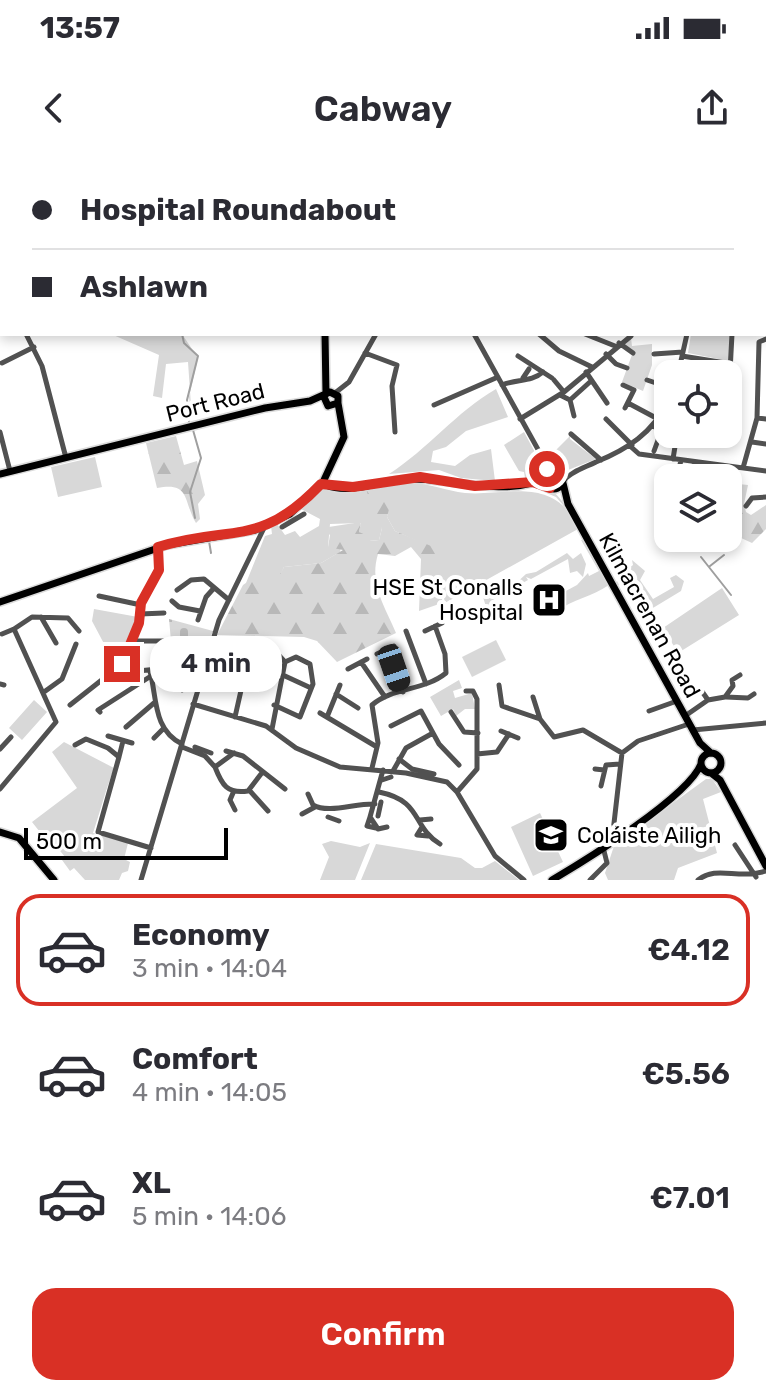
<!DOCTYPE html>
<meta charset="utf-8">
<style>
:root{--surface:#fff;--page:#f7f7f7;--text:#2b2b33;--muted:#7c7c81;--line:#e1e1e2;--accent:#d93025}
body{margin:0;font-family:Rubik,sans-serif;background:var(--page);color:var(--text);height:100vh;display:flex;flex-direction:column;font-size:30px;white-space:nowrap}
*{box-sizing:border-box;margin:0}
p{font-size:26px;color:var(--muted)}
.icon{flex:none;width:44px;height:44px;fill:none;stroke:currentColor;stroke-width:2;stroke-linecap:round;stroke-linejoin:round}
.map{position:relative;height:720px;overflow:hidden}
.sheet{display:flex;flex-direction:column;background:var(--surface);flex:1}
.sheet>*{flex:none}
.hud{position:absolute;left:0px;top:0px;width:766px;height:176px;box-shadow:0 4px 12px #0003;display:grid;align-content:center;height:176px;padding:0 32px;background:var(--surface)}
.tools{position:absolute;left:654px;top:200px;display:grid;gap:16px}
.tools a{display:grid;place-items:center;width:88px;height:88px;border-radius:16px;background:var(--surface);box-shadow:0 4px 12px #0003;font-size:40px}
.scale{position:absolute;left:24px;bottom:20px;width:204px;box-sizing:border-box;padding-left:8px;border:4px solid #000;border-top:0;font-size:22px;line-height:28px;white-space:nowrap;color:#000;-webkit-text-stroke:6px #fff;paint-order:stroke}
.end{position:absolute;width:36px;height:36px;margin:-18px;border:10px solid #d93025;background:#fff;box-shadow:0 0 0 4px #fff}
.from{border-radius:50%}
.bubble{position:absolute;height:56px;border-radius:24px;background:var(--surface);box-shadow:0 4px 12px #0003;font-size:26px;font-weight:600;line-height:56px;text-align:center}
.car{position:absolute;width:24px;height:48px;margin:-24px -12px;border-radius:10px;box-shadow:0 0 6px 2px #0007;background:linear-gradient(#222 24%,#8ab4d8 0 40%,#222 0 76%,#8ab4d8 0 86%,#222 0)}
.hud b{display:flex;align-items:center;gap:28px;height:76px;font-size:30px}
.hud b+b{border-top:2px solid var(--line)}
.hud i{width:20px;height:20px;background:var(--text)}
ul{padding:14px 0 0;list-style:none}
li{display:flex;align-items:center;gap:24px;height:112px;margin:0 16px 12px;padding:0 16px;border:4px solid transparent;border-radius:24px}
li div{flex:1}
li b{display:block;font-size:30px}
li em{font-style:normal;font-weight:600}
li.on{border-color:var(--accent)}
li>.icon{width:72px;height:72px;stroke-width:1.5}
.action{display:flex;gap:16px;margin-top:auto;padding:16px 32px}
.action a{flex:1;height:92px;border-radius:24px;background:var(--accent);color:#fff;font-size:32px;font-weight:600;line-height:92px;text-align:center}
.status{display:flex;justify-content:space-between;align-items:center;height:56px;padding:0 40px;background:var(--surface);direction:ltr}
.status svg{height:22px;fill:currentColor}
header{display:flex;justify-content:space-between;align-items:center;height:104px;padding:0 32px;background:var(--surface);font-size:36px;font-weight:600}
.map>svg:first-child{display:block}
.green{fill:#d8d8d8}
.forest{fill:url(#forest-firs)}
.cemetery{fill:url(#cemetery-stones)}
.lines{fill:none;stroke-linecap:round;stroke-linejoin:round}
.stream{stroke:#9f9f9f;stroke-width:2}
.major-casing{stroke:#dbdbdb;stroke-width:10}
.minor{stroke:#515151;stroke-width:5}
.major{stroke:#000;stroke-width:7}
.route{stroke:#d93025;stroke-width:10}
.labels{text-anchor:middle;stroke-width:8;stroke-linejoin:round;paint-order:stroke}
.street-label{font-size:22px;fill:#000;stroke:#fff}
.poi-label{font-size:22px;fill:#000;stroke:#fff;text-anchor:end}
</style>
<div class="status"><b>13:57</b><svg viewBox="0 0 49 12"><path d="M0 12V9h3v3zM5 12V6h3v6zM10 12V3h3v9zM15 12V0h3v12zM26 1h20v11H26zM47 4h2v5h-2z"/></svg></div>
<header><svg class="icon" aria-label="back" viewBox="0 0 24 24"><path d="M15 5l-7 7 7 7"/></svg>Cabway<svg class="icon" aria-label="share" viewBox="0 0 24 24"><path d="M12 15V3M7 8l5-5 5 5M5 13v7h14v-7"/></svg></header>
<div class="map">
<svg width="766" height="720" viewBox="0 0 766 720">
<defs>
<pattern id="forest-firs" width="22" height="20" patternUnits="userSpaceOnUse" patternTransform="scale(2)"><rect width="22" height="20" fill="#d8d8d8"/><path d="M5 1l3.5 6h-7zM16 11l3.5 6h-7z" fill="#b8b8b8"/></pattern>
<pattern id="cemetery-stones" width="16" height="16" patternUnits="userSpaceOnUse" patternTransform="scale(2)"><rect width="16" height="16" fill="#d8d8d8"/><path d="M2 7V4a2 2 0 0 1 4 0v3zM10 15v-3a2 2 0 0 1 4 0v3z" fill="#b8b8b8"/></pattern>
</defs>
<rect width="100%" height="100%" fill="#fff"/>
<path class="green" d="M111 174H182L198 198 189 237 192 260 188 202 166 204 162 238 153 236 159 195Z
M691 174 731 175 729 201 688 193Z
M631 178 632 186 652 184V205L643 231 622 222 633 192 623 187Z
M496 229 508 257 466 271 446 287 433 291 431 302 455 306 470 295 491 289 495 321 461 318 439 310 389 314C428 289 456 252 496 229Z
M524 272 543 307 534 318 518 321 525 318 524 312 519 311 504 285Z
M570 276V279L596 299 568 310 546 300Z
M95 297 102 327 58 337 51 307Z
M410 323C430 323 446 331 465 333 503 336 542 319 570 353L556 337 530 326C557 321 568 351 578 369L445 443 440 419 441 392 395 371 387 357 392 326Z
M321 325 365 326 382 368 379 380 369 381 359 372 361 363 330 364 328 387H341L340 392 321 403 284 407 279 418 246 423 265 376 272 374 271 366 277 364 285 375 295 371 300 377 319 366 320 359 301 349Z
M581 380 585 381 609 425C593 436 572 440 557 451L551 439 577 425 588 413 589 416 599 411Z
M567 393 573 399 581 393 586 404 583 417 577 411 570 413 568 399 531 419 526 417 528 420 491 441 494 447 487 450 483 437 508 424 514 425 526 414 536 412Z
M632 400 645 411 640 420 653 439 674 427 670 418 676 415 684 421 681 431 643 454 648 450 637 431 642 428 635 416 618 425 616 430 612 424 626 417 624 412 633 405Z
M722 428 739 455 678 493 663 468Z
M94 449 138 457 125 491 110 495 92 461Z
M496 480 506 500 472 517 462 497Z
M459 520 462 528 453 531 455 538 472 533 475 549H465L456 556 453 549 441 556 430 537Z
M34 540 47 552 22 580 9 568Z
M64 582 114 608C105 632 101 649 93 673L128 683 124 699 130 702 128 711 122 713 119 720H85L74 708 70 711 62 700 65 697 53 682 35 690 47 681 32 662 77 628 52 592Z
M706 619H712L721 632 703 639 717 693 678 708 674 720H608L605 713 614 686Z
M540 653 563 702 533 716 511 667Z
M331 681 360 687 370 683 355 720H320L329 697 322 684Z
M376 684 461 698 475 708H482L495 701 519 720H361Z"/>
<path class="forest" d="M176 276 184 305 197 301 205 335 198 344 200 359 196 363C183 342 191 321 157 328L146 283Z
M392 321 394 330 387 357 395 371 443 391 442 443 419 451 421 399 411 387 395 396 378 394C369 424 384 445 396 473L337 502 317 481 304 477 217 475 243 425 256 416 278 418 284 407 321 403 343 390 328 387 330 375 322 368 361 362 359 372 370 377V381L379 380 382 368 368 359 371 344 365 326Z
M728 323 748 325 744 344 746 352 751 355 766 345V369L752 383 728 372Z"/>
<path class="cemetery" d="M169 459 213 471 205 493 171 481Z"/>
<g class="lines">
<path class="stream" d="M0 62H2
M764 105 766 106
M182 174 184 183 198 196 187 240 189 262
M193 270 201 298 190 332 195 358
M209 381 211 393
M701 397 731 435
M710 406 724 395"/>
<defs>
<path id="major" d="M285 0 296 2
M303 0V2
M110 2 113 0
M0 136 2 133
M325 174 326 234
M545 320a9 9 0 1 1 18 0a9 9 0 1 1-18 0Z
M0 314 265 248 310 241 330 232 338 236V243L328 246 324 237
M324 320 344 277 338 243
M563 323 568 344 700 583 711 593
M326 325C348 334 376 323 399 320 442 314 509 341 546 316
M0 442 167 385 255 370 290 354 321 324
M701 603a10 10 0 1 1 20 0a10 10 0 1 1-20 0Z
M711 613 720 620 766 706
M0 672 19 678 54 720
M552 720C586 700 688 637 701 604"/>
</defs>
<use href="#major" class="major-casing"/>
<path class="minor" d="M325 0H341
M355 0 356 2
M400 0 401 2
M700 0 701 2
M731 0 732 2
M738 0 742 2
M418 2 421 0
M474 2V0
M525 2V0
M643 2 645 0
M706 2 707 0
M764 15 766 16
M0 37 2 41
M764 79 766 77
M764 85 766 84
M0 149 2 151
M26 174 42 206 66 298
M474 174 545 302 555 311
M539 174 559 191 592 207
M585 174 615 186
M619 183 633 193
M365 193 397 205 392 226 395 272
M606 194 616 204 627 208
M654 194 683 192
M518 196 552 218
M682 196 732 204
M2 203 34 187
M586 212 607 243
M678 214 687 174
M523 218 529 209
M554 220 564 232
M647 220 668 227
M502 225C516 219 532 222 543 212
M623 225 634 230 625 248
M335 233 349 222 376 174
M560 235 570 240 591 221
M570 240 574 256
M628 243 658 259
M434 245 498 217
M728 249 732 174
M757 258 766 259
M520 259 564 232 631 176
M606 259 632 285
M653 266 671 276
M0 272 10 311
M571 274 601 300
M719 274H724
M752 282 766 284
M706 285 708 274
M630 286 639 294 766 311
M654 291 661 272
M673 299 677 274
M694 302 696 318
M743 308 757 258 759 182 766 179
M677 318 681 300
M563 321C572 311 584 308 596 302 628 289 652 273 668 242
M746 346 752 338 766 337
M282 367 304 354
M177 430 191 420 204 419 229 440
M99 436 141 445
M172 441 179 447 200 451
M140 454 164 453
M41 457 56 483
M198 460 206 437 214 428
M406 471 426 524
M425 471 442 463
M2 474 14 469
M132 481H168
M388 489 403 532
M254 490H274L285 502
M377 494 394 486
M361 502 385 537
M122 504 128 512 168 508
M348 509 367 499
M150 511C157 538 153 570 182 584
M255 511 285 516 311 528
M0 524 4 525
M499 525 502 546 540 559 533 537
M182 530 184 524 198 529
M701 530 708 540
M44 532 62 519 76 484
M336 534 358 548
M726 537 748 538 754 534
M193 544 266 566 296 588 340 607 406 613 447 622 457 632 495 696 524 720
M70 545 122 504 139 463 144 436 159 410 158 388
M274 545 300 557 313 524 310 504 296 497 285 502
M649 551 677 541
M100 552 98 550 151 516
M451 552 464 572 478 573
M320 553 377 587
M685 556 708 540 725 537 733 526 732 520 740 515
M235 557 242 526
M327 557 340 525
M540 559 554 577 583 570 622 593 638 581 689 564
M391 566 421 551 439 584 459 605
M126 567 154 543
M272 569 285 502
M693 570 766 563
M501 571 518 578
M108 576 132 583
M154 578 163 569
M75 585 86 579 108 588 119 597 98 672 151 688
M182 587 205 596 215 607
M195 587 211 593
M0 589 11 577
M226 591 243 596 285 629
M234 593 215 607C222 625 227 634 248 631L261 614
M477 594 497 592 509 574
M119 597 123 581
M399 599 412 609 434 614
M372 608 378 583 372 545C393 527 424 531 446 513L445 494 435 466
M595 609 604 610
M383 610 370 657 378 669 387 667
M393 611 406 588 433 573
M382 620 391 617
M601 626 606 605 620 604
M0 629 56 562 14 469 32 457 68 458 79 471
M250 631 268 651
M379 632C423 641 411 666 440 684
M457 632 477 609V539L473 531H466
M233 633 230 640 235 650
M308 634 313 645C329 654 355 643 375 644
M302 654 315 647
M378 656 381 642
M328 657 339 661
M370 657 367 666 376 668
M420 660 431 659
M422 667 417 675 428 676
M613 672 622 593
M735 685 756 717
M141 720 219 460 265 366
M590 720 607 703 603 687
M698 720C717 705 737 720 766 711"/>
<use href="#major" class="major"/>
</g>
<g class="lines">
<path class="route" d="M122 504 139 463 141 443 159 410 158 387C231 364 259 389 321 324L353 327 420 317 475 326 533 322 550 328 545 318 555 311 545 302 547 309"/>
</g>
<defs>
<symbol id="hospital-square" viewBox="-11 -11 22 22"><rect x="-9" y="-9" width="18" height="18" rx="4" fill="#000" stroke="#fff"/><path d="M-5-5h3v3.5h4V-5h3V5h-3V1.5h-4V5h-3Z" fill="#fff"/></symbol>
<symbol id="school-square" viewBox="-11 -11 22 22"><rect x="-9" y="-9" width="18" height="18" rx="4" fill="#000" stroke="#fff"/><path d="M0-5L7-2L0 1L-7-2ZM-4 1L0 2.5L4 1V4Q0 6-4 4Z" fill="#fff"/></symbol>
</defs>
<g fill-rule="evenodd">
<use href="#hospital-square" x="529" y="420" width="40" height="40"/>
<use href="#school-square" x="531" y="655" width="40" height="40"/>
</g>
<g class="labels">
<g class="street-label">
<text transform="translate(215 242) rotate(-14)" y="8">Port Road</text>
<text transform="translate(650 455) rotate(61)" y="8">Kilmacrenan Road</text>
</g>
<g class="poi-label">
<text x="523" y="435">HSE St Conalls<tspan x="523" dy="25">Hospital</tspan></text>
<text x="577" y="683" text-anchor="start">Coláiste Ailigh</text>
</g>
</g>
</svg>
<div class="tools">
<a><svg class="icon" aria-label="locate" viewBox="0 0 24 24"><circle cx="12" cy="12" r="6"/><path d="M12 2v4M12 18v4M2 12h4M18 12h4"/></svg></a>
<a><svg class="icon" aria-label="layers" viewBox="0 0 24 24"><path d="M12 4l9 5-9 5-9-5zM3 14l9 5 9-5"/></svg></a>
</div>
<div class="scale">500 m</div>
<i class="end from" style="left:547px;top:309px"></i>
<i class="end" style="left:122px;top:504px"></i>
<div class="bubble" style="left:150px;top:476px;width:132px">4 min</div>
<i class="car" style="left:394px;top:508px;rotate:161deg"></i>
<div class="hud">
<b><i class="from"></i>Hospital Roundabout</b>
<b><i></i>Ashlawn</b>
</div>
</div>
<section class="sheet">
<ul>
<li class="on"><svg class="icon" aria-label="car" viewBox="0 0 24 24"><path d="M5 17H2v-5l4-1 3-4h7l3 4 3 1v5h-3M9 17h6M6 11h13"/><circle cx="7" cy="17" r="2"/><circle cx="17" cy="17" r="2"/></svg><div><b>Economy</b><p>3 min · 14:04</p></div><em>€4.12</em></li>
<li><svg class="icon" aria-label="car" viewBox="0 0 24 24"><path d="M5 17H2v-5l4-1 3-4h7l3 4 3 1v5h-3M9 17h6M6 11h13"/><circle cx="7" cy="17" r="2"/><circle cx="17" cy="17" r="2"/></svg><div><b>Comfort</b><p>4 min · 14:05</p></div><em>€5.56</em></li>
<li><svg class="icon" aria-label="car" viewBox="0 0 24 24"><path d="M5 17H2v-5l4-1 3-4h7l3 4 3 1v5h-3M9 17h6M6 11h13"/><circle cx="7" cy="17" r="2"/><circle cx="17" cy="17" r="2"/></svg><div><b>XL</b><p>5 min · 14:06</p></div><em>€7.01</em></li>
</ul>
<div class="action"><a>Confirm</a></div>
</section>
